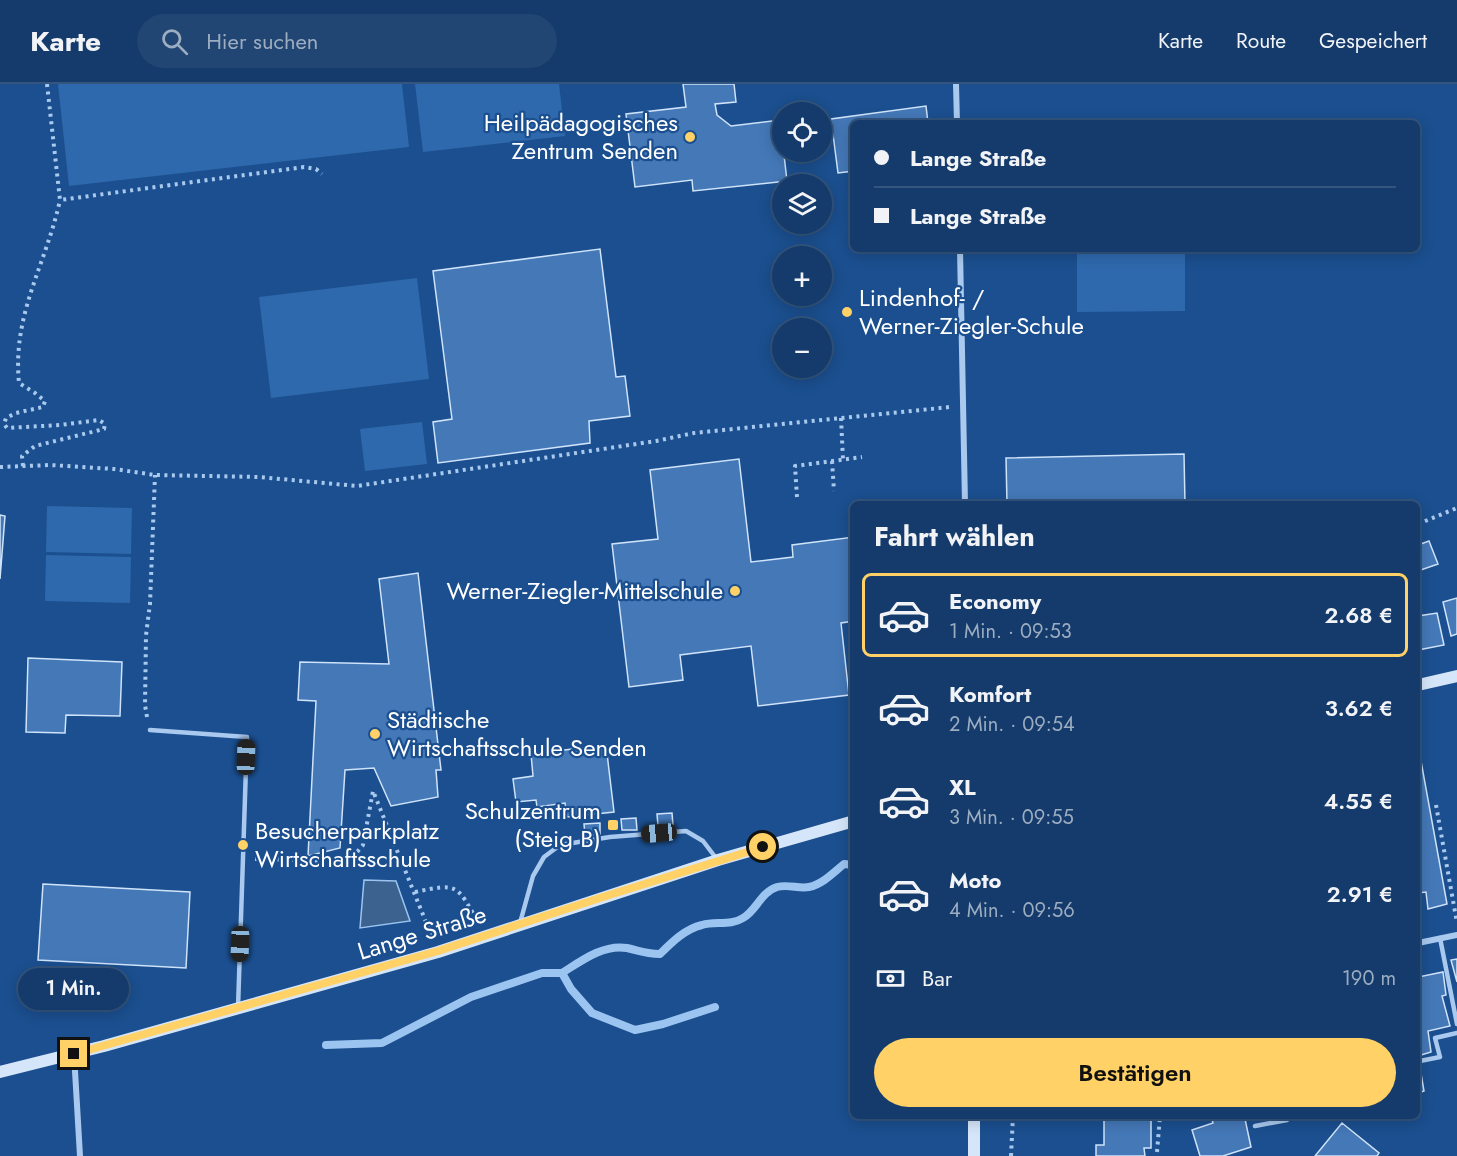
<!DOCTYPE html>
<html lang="de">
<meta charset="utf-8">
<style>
:root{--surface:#143b6b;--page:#214673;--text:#f1f3f6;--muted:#9dadc1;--line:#33557e;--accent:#ffd166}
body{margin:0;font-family:Jost,sans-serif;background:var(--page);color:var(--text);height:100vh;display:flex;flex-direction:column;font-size:22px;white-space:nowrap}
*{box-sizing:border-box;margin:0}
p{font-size:20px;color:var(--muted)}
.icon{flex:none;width:33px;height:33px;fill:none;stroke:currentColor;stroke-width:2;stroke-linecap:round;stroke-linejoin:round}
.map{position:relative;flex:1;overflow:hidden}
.drawer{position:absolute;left:850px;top:417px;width:570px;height:618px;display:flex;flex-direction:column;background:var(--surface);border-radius:9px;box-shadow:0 3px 15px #0003,0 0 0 2px var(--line)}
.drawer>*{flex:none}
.guide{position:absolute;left:850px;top:36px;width:570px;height:132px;border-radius:9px;box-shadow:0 3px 15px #0003,0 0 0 2px var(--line);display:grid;align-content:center;height:132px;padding:0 24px;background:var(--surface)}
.controls{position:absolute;left:772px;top:18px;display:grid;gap:12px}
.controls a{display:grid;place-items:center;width:60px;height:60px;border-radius:50%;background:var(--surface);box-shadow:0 3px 15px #0003,0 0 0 2px var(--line);font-size:30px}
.end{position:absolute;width:27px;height:27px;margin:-14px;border:8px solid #ffd166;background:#111;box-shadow:0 0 0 3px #111}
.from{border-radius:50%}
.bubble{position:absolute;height:42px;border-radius:21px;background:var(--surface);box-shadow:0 3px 15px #0003,0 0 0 2px var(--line);font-size:20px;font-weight:600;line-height:42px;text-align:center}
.car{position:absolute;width:18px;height:36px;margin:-18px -9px;border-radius:8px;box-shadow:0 0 4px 2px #0007;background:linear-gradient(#222 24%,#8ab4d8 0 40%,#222 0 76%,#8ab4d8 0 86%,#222 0)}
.guide b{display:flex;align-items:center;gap:21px;height:57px;font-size:22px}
.guide b+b{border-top:2px solid var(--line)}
.guide i{width:15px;height:15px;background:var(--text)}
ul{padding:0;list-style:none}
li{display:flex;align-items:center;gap:18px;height:84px;margin:0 12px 9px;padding:0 12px;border:3px solid transparent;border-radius:9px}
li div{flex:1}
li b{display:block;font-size:22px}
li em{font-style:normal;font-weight:600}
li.active{border-color:var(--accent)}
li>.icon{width:54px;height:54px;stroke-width:1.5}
h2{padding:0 24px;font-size:27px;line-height:72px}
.pay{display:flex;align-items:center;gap:15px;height:66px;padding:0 24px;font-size:22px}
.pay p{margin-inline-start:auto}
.action{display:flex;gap:12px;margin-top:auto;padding:12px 24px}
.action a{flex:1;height:69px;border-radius:36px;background:var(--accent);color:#111;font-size:24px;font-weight:600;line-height:69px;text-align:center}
header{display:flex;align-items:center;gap:36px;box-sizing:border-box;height:84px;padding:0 30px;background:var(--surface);border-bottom:2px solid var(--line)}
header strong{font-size:28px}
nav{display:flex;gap:33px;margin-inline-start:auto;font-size:21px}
.search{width:420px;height:54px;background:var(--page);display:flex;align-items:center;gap:15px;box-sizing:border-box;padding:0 21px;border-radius:33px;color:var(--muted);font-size:22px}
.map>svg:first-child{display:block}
.green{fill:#2e69ad}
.water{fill:#3c6290;stroke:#9cc4f0;stroke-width:1.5}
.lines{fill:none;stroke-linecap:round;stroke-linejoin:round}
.stream{stroke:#9cc4f0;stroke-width:8}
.building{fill:#4478b7;stroke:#cfe3fa;stroke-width:1.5}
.path{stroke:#a9c9ee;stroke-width:4;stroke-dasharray:3 4.5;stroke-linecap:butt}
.lane{stroke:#a9c9ee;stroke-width:4.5}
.street{stroke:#a9c9ee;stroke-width:6}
.secondary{stroke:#d6e6fa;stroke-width:12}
.route{stroke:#ffd166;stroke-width:8}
.poi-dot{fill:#ffd166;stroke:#1b4f8f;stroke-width:2}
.labels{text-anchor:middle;stroke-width:4.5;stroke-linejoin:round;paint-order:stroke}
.poi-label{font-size:24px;fill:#fff;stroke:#1b4f8f;text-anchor:end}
.street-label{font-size:24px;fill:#fff;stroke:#1b4f8f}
</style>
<header>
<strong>Karte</strong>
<div class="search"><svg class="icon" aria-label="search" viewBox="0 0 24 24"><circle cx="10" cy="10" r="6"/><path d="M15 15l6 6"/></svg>Hier suchen</div>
<nav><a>Karte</a><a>Route</a><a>Gespeichert</a></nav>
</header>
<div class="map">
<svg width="1457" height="1072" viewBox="0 0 1457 1072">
<rect width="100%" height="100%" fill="#1b4f8f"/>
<path class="green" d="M58 0H402L409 63 69 102Z
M415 0H559L565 52 423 68Z
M1077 165H1185V227L1077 228Z
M417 194 429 295 271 314 259 213Z
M422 338 427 380 365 387 360 345Z
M47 422 132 424 131 470 46 468Z
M46 471 131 473 130 519 45 517Z"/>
<path class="water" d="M364 796 396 797 410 837 360 844Z"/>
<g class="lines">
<path class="stream" d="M562 889C581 877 603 860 627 864 640 867 645 870 660 870 672 858 685 845 702 841 715 837 731 842 743 834 756 827 761 808 777 803 788 800 799 805 809 803 823 800 834 788 844 780L854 781
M326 961 382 959 471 913 542 889H562L571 905 592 929 635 946 663 940 715 923"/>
</g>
<path class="building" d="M683 0H734L736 18 715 20 717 31 731 42 780 36 787 97 693 107 692 96 635 103 626 30 686 23Z
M926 22 928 39H854V87L838 89 831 35Z
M600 165 616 293 625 292 630 332 589 337 590 359 438 379 433 338 452 335 433 187Z
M1184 370 1185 420H1007L1006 374Z
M739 375 751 478 793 473 792 461 854 453V537L841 539 849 611 758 622 751 562 680 571 683 596 629 603 612 460 658 455 650 386Z
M0 431 5 432 0 495Z
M1429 457 1438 480 1418 487V461Z
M418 489 441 686H436L438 713 391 722 374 684 345 686 340 764 308 772 316 617 298 616 300 578 389 580 379 495Z
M1457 514V550L1451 552 1443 518Z
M1437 529 1444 561 1418 566V532Z
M28 574 122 578 120 632 66 631 65 649 26 648Z
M606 661 614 728 567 733 565 719 537 723 536 716 516 718 513 695 533 692 531 670Z
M1421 677 1447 820 1428 825 1426 808 1418 809V678Z
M672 729 673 741 658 742 657 730Z
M636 734 637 746H622L621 735Z
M600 739V750L585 752 584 740Z
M43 800 190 808 186 884 38 876Z
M1457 875V898L1451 876Z
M1443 888 1446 911 1442 912 1450 942 1428 947 1431 968 1418 972V893Z
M1418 972 1424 1007 1418 1009Z
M1104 1032H1151V1064H1144L1145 1072H1096V1061H1104Z
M1211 1032H1256L1245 1035 1251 1063 1223 1072H1200L1192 1046 1213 1039Z
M1342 1039 1379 1069 1377 1072H1315Z"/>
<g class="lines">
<path class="path" d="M47 0 60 116 304 83 316 85 322 90
M841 334 843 376
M832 377 834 407
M23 382 22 372 35 362 104 345 105 340 99 336 60 341 7 344 4 340 6 334 16 329 43 323 45 317 35 309 19 299C12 230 46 181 60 116
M0 383 50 381 114 385 155 391 259 393 357 402 656 357 694 349 950 323
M797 413 795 382 862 373
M1418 440 1457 424
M147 633 145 621 146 551 150 520 155 391
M1436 721 1457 839
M255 775 329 777 353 773 363 761 373 707 432 853
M415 808C459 799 456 800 478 838
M1157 1068 1160 1032
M1011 1072 1013 1032"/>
<path class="lane" d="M150 646 247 653 238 924
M520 839 533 792 544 773 560 761 610 753 686 747 703 757 716 774
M1440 854 1457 940
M1420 977 1440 973 1435 954 1457 949
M1255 1042 1287 1036 1286 1032"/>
<path class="street" d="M956 0 957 39
M960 165 965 420
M1418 859 1457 851
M74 970 80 1072"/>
<path class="secondary" d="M1418 601 1457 592
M0 988 104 962 438 868 718 776 854 737
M974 1072V1032"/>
</g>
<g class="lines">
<path class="route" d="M74 970 438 867 606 812 763 763"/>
</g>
<g class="poi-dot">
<circle cx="690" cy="53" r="6"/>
<circle cx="847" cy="228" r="6"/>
<circle cx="735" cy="507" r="6"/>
<circle cx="375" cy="650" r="6"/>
<rect x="607" y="735" width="12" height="12" rx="3"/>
<circle cx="243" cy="761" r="6"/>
</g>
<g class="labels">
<g class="poi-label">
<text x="678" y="47">Heilpädagogisches<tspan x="678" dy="28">Zentrum Senden</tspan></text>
<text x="859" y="222" text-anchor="start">Lindenhof- /<tspan x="859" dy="28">Werner-Ziegler-Schule</tspan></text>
<text x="723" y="515">Werner-Ziegler-Mittelschule</text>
<text x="387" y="644" text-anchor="start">Städtische<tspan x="387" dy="28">Wirtschaftsschule Senden</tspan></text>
<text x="601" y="735">Schulzentrum<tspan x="601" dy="28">(Steig B)</tspan></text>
<text x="255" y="755" text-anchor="start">Besucherparkplatz<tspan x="255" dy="28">Wirtschaftsschule</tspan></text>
</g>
<g class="street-label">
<text transform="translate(422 849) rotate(-17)" y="8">Lange Straße</text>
</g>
</g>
</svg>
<div class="controls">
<a><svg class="icon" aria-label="locate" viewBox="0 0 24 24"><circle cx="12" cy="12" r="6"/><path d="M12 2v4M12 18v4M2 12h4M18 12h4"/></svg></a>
<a><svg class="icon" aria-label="layers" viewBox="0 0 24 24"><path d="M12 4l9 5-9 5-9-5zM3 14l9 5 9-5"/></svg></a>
<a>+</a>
<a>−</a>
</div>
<i class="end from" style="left:763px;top:763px"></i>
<i class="end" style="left:74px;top:970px"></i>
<div class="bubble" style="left:18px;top:884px;width:111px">1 Min.</div>
<i class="car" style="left:246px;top:673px;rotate:2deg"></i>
<i class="car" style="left:659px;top:749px;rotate:265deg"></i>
<i class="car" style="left:240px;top:860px;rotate:182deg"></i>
<div class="guide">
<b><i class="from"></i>Lange Straße</b>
<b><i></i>Lange Straße</b>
</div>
<section class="drawer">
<h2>Fahrt wählen</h2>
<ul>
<li class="active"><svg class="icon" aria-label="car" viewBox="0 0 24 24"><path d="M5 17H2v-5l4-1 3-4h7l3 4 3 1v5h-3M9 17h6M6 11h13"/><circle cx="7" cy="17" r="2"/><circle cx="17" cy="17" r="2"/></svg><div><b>Economy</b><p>1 Min. · 09:53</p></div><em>2.68 €</em></li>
<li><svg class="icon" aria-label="car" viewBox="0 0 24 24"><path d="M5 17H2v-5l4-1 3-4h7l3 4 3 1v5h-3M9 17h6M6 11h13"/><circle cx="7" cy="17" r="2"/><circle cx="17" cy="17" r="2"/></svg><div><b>Komfort</b><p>2 Min. · 09:54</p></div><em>3.62 €</em></li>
<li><svg class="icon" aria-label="car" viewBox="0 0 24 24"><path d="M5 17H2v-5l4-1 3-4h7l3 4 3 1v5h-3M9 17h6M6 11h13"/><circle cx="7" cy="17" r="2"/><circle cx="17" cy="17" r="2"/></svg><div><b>XL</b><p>3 Min. · 09:55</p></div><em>4.55 €</em></li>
<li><svg class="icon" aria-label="car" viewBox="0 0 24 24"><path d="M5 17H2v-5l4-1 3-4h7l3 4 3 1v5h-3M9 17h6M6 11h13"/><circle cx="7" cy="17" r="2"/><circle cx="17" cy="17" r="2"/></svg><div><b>Moto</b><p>4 Min. · 09:56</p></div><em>2.91 €</em></li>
</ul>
<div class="pay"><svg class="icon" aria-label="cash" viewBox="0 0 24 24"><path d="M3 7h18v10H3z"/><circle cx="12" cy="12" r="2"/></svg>Bar<p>190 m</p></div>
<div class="action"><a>Bestätigen</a></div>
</section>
</div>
